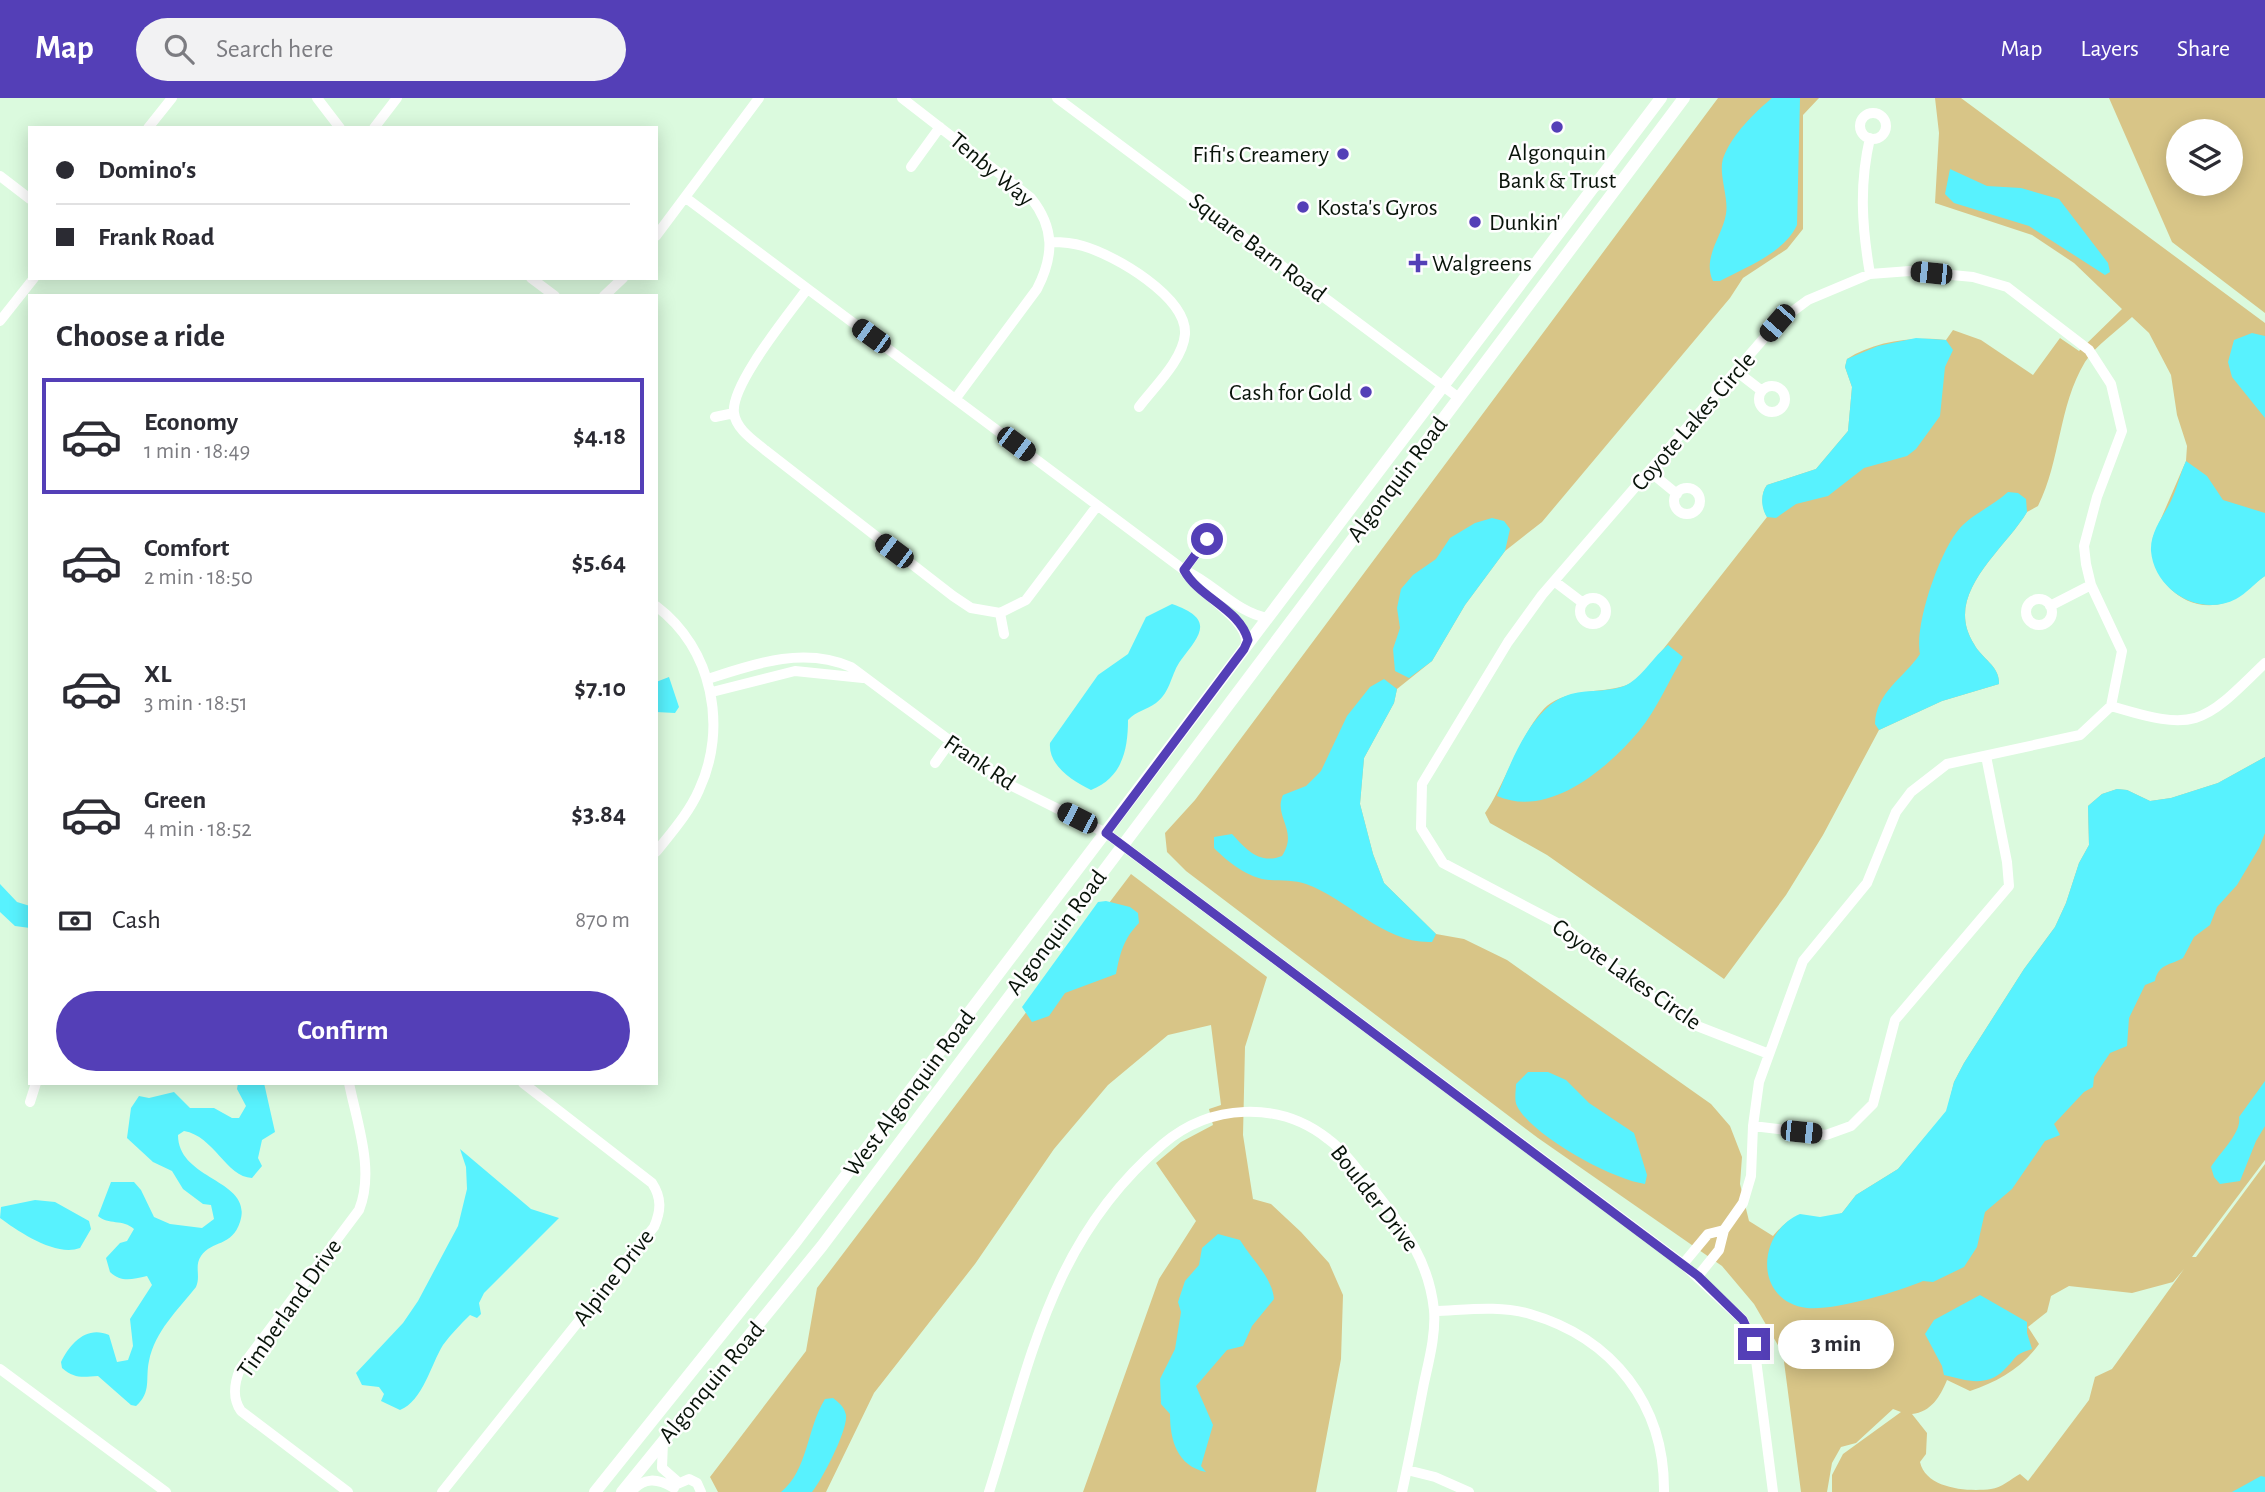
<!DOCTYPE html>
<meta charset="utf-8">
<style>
:root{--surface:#fff;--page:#f2f2f3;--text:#2b2b33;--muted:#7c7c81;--line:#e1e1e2;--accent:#543fb7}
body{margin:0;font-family:"Alegreya Sans",sans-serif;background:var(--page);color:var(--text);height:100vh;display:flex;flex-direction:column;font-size:26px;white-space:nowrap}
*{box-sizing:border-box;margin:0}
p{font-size:23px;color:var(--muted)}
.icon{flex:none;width:38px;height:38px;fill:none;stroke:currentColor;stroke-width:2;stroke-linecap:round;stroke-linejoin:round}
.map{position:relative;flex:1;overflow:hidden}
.details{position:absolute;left:28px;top:196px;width:630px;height:791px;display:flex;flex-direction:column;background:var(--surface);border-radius:0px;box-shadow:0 4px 18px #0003}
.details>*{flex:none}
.banner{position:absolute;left:28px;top:28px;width:630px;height:154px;border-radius:0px;box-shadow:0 4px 18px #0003;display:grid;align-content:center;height:154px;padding:0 28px;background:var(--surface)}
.fabs{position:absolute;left:2166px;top:21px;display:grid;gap:14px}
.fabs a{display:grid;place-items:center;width:77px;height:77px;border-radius:50%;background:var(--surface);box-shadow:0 4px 18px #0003;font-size:35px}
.end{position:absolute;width:32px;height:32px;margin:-16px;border:9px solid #543fb7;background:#fff;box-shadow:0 0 0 4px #fff}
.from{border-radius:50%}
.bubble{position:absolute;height:49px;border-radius:24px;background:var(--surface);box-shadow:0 4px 18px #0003;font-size:23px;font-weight:700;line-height:49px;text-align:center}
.car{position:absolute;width:21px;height:42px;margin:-21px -10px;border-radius:9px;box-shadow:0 0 5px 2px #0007;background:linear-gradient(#222 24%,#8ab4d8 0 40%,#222 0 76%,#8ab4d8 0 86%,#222 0)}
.banner b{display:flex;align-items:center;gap:24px;height:66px;font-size:26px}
.banner b+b{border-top:2px solid var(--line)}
.banner i{width:18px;height:18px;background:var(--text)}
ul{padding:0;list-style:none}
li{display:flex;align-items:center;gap:21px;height:116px;margin:0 14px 10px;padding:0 14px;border:4px solid transparent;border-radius:0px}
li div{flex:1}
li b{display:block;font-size:26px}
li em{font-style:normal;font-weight:700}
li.on{border-color:var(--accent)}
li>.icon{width:63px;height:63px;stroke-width:1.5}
h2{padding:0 28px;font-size:32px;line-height:84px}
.pay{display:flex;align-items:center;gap:18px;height:77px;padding:0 28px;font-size:26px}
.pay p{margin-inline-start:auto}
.primary-button{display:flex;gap:14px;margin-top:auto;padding:14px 28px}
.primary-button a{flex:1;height:80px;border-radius:42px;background:var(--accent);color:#fff;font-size:28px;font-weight:700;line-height:80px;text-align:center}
header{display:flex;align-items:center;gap:42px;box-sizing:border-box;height:98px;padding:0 35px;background:var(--accent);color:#fff}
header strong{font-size:33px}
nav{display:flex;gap:38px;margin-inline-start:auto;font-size:24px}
.search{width:490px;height:63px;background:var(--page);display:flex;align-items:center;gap:18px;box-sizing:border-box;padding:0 24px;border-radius:38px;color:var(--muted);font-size:26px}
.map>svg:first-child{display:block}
.green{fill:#d8c587;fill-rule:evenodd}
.water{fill:#58f2fe}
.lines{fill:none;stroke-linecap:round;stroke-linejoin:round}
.minor{stroke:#fff;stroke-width:10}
.major{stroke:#fff;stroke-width:12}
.route{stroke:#543fb7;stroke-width:9}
.poi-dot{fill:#543fb7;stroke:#fefefe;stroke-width:2.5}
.labels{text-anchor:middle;stroke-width:5;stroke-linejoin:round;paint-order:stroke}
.poi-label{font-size:24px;fill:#081309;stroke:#fefefe;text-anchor:start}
.street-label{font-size:24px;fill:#081309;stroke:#fefefe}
</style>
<header>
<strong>Map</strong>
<div class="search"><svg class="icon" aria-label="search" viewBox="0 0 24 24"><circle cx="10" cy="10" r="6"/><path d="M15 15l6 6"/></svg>Search here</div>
<nav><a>Map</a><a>Layers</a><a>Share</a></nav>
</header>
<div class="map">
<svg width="2265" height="1394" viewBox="0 0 2265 1394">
<rect width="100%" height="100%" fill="#dbfade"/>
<path class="green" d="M1718 0H1819L1803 17V131L1787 151 1743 180 1730 200 1542 424 1505 453 1465 507 1432 563 1397 591 1394 605 1364 660 1360 706 1373 756 1384 785 1436 836 1464 841 1507 862 1711 1006 1730 1028 1742 1059 1740 1086 1749 1123 1773 1138C1805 1100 1811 1131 1842 1115L1856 1097 1898 1071 1947 1013 1954 984 1964 965 2024 871 2055 829 2066 805 2079 765 2089 747 2088 708 2102 696 2117 691 2127 692 2150 703 2171 700 2218 685 2265 659V1062L2192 1159H2196L2265 1066V1394H1832V1377L1843 1356 1901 1314 1893 1311 1856 1345 1841 1349 1832 1365 1827 1394H1801L1783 1256 1754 1206 1722 1168 1538 1040 1186 773 1167 754 1165 735 1195 702ZM2184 1171 2112 1271 2095 1279 2089 1302 2028 1383 2020 1376C2011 1381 2001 1390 1991 1391 1968 1394 1926 1391 1920 1364L1926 1356 1927 1335 1912 1316C1931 1314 1940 1299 1947 1282L1970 1293C1997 1284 2022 1270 2039 1246L2028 1229 2047 1214 2051 1198 2069 1188 2132 1195 2173 1184Z
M1935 0H1961L2265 225V478C2251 487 2241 501 2224 505 2184 517 2146 478 2153 439L2186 363 2187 348 2177 317 2171 277 2149 235 2132 219C2117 233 2096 247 2085 264 2058 309 2061 362 2038 408L2027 414C2004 453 1942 496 1974 546 1982 561 2000 568 1999 586L1942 603 1879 632 1823 737 1786 797 1724 881 1547 757 1490 725 1485 715C1504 689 1526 621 1551 605 1574 591 1599 595 1624 588 1632 586 1639 578 1646 573L1767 419C1762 410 1760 396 1767 387L1816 371 1848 333 1852 289 1845 269 1847 261C1874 243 1914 238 1946 242L1953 232 1981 242 2033 277 2060 240 2079 253 2122 211 2074 165 2032 137 1935 105 1939 35Z
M2109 0H2265V215L2172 144ZM2179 33H2231V86H2179Z
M1131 776 1267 879 1245 949 1243 1037 1253 1101 1271 1106 1301 1134 1329 1165 1343 1197 1341 1261 1316 1394H1083L1159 1181 1196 1123 1156 1065 1181 1044 1213 1027 1209 1011 1221 1007 1211 927 1168 937 1108 987 1054 1051 975 1166 874 1295 826 1394H718L710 1379 806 1253 817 1190Z"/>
<path class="water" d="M1772 0H1800L1797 127C1784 155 1746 169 1720 183H1713C1702 160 1722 139 1726 116 1729 98 1717 74 1724 58 1733 36 1754 15 1772 0Z
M1950 71 1987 88 2021 90 2059 101 2108 165 2110 174 2105 177 2029 128 1954 105 1945 96Z
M2252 235 2265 238V320L2232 279 2228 264 2234 242Z
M1916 240 1946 242 1953 252 1945 269 1940 318 1916 351 1907 358 1864 370 1828 398 1796 406 1776 420 1767 419C1761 410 1760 396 1767 387L1816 371 1848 333 1852 289 1845 269 1847 261 1878 248Z
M2186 363 2207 378 2223 402 2265 415V478C2255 485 2246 496 2236 501 2200 520 2154 492 2151 453 2150 434 2163 419 2171 403 2177 391 2180 376 2186 363Z
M2008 394 2018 395 2026 401 2027 414C2004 453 1942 496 1974 546 1982 561 2000 568 1999 586L1942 603 1879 632 1875 626C1876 594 1904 580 1920 556 1914 527 1940 452 1960 430 1974 415 1993 408 2008 394Z
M1492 420 1504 423 1510 431 1505 453 1465 507 1432 563 1409 580 1395 573 1393 551 1400 530 1397 510 1401 491 1413 477 1436 461 1450 440 1475 425Z
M1172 506C1215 521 1201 536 1181 562 1171 575 1171 594 1156 605 1147 612 1136 613 1128 622 1128 652 1122 680 1091 692 1073 683 1048 668 1050 645L1098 577 1128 556 1146 519Z
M1668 547 1683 559C1669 582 1657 611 1639 633 1608 670 1549 721 1497 698 1511 664 1532 607 1571 596 1589 591 1614 595 1630 585 1645 575 1653 559 1668 547Z
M669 579 679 609 675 615 656 614V584Z
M1384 581 1397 591 1394 605 1364 660 1360 706 1373 756 1384 785 1436 836 1432 844C1384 846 1348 801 1306 786 1295 782 1281 783 1269 782 1248 780 1228 764 1214 750V739L1232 736C1246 751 1259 767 1282 758 1299 732 1273 719 1283 697L1306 688 1321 673 1347 618 1370 589Z
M2265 659V735L2259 750 2237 787 2217 809 2210 827 2194 839 2183 860C2171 867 2158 866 2155 883L2145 887 2129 920 2127 948 2110 955 2094 979 2093 989 2084 994 2054 1026 2060 1037 2045 1043 2012 1091 1985 1114 1977 1149 1964 1169 1933 1184 1923 1183C1898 1194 1833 1213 1807 1210 1753 1203 1757 1134 1800 1116L1820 1119 1842 1115 1856 1097 1898 1071 1946 1013 1954 984 1964 965 2024 871 2055 829 2066 805 2079 765 2089 747 2088 708 2102 696 2117 691 2127 692 2150 703 2171 700 2218 685Z
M0 786 17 804 30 808V830L15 828 0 814Z
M1106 803 1130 809 1138 815 1139 825C1124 840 1120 855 1116 876L1065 895 1049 918 1032 924 1022 909 1098 804Z
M1528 974H1548L1566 982 1589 1005 1634 1035 1647 1077 1645 1086C1613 1082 1532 1038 1517 1008 1514 1002 1516 993 1516 986Z
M2265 983V1028L2256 1043 2240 1083 2220 1086 2214 1079 2211 1069C2219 1055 2242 1035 2239 1019Z
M238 985H264L275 1034 262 1042 258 1060 262 1068 252 1080C226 1079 214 1038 184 1033L178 1037C178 1083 254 1081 240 1124 232 1149 212 1142 201 1158 194 1168 201 1178 196 1189 178 1212 155 1233 149 1263 145 1281 152 1294 136 1308L131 1307 98 1278C82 1279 75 1281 62 1270L61 1264C70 1245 87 1227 109 1237L117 1264 128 1262 133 1248 130 1221 152 1187 147 1178C132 1181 122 1185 110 1174L106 1160 120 1145 127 1143 134 1131C123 1121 108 1127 98 1118L111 1084H134L141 1092 154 1119 170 1126 202 1130 214 1121 211 1107 203 1106 183 1091 172 1073 153 1064 127 1040 131 1010 139 998 149 1000 174 994 190 1010H214L232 1020H239L246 1008 237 991Z
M460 1051 531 1111 559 1120 484 1195 479 1205 481 1216 477 1220 470 1217C460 1227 451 1236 443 1247 431 1266 423 1303 400 1312L381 1303 384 1296 379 1289 362 1287 356 1275 403 1225 418 1203 458 1128 467 1091 466 1069Z
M35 1102 55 1104 89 1123 91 1131 80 1150C56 1159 19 1134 0 1120L1 1109Z
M1218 1136 1240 1142C1252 1162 1272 1179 1274 1201L1252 1228 1243 1248 1227 1252 1196 1288 1213 1327 1201 1368 1206 1374C1177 1368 1170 1342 1170 1316L1161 1306 1160 1281 1175 1251 1181 1214 1178 1204 1185 1183 1199 1167 1202 1150Z
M1980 1197 2027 1224V1235L2032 1251C2011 1258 2019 1258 2004 1272 1986 1290 1965 1282 1944 1277L1942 1268 1925 1236 1934 1222Z
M833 1300C839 1305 844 1308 846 1317 848 1332 822 1382 812 1394H781C808 1373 807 1329 825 1301Z
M2261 1378 2265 1379V1394H2232Z"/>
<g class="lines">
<path class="minor" d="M317 0 340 30
M902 0 1031 100C1055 130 1054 158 1037 191L956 300
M1057 0 1459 300
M1860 28a13 13 0 1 1 26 0a13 13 0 1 1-26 0Z
M148 30 172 0
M374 30 397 0
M1870 40C1859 87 1862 129 1870 176
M911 69 940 29
M0 78 30 101
M686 100 1184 472C1214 485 1235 514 1268 520
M656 138 759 0
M1051 144C1062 144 1073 145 1083 148 1115 157 1187 199 1185 236 1183 262 1154 289 1139 309
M531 180 555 198
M807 191C790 215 730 287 734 315 736 331 753 342 765 352L953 498 971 510 1000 515 1004 536
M604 198 623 180
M0 223 34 180
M1736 273 1762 293
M1759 301a13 13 0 1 1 26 0a13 13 0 1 1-26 0Z
M715 319 734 315
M1649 373 1677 396
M1674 403a13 13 0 1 1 26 0a13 13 0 1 1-26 0Z
M1184 472C1196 495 1255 524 1245 549
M1184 472 1207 441
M1554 483 1583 505
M1580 513a13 13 0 1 1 26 0a13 13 0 1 1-26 0Z
M2026 514a13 13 0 1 1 26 0a13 13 0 1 1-26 0Z
M656 508C713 551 728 630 699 692 689 715 671 735 656 754
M2050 508 2091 487
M1000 515 1026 502 1097 408
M708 581C754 566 803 548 851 569L1008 686 1106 735 1683 1166 1743 1222 1754 1246 1773 1394
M712 594 795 573 863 580
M2111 608C2197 634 2202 627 2265 565
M935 665 950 644
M30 1004 36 985
M1753 1028 1826 1037 1851 1028 1873 1006 1895 922 2009 788 2007 764 1986 658
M1683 1166 1708 1136 1724 1132
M1698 1178 1719 1152 1724 1132 1743 1105 1751 1078 1753 1028 1759 984 1803 863 1867 785 1896 714 1911 694 1947 666 2080 637 2111 608 2122 553 2091 487 2086 466 2084 448 2097 399 2122 333 2111 286 2089 252 2007 189 1973 179 1910 173 1870 176 1808 202 1777 225 1542 497 1508 544 1422 686 1421 730 1443 765 1561 827 1642 892 1692 926 1769 956
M1434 1213C1466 1212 1499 1207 1530 1216 1613 1240 1665 1307 1664 1394
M0 1271 166 1394
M663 1343 662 1370 678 1384
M1407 1372 1435 1379 1469 1394
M675 1387 689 1381 697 1385 701 1394
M348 1394 241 1313C232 1300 234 1286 240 1271L359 1112C375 1073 357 1025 349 985
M442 1394 654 1129C661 1113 662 1100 652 1085L523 985
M631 1394C644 1379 657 1380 674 1390
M989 1394C1031 1262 1051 1141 1163 1046 1210 1006 1279 1002 1328 1041 1347 1055 1362 1078 1377 1096 1406 1133 1429 1164 1434 1212 1436 1236 1429 1262 1424 1285 1417 1321 1410 1358 1402 1394"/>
<path class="major" d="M595 1394 797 1142 1661 0
M622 1394 822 1148 1684 0"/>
</g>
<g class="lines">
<path class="route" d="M1207 441 1184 472C1199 500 1240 511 1248 542L1244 551 1106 735 1698 1178 1743 1222 1754 1246"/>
</g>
<g class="poi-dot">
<circle cx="1557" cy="29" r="7"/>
<circle cx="1343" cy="56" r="7"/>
<circle cx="1303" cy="109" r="7"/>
<circle cx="1475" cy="124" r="7"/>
<path d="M1414.5 154.5h7v7h7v7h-7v7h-7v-7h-7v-7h7z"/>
<circle cx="1366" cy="294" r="7"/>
</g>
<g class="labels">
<g class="poi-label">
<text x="1557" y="62" text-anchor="middle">Algonquin<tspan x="1557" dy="28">Bank &amp; Trust</tspan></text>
<text x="1329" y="64" text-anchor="end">Fifi's Creamery</text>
<text x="1317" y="117">Kosta's Gyros</text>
<text x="1489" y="132">Dunkin'</text>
<text x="1432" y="173">Walgreens</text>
<text x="1352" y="302" text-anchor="end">Cash for Gold</text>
</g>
<g class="street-label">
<text transform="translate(992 71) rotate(40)" y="8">Tenby Way</text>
<text transform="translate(1258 149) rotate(37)" y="8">Square Barn Road</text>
<text transform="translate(1693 323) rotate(-49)" y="8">Coyote Lakes Circle</text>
<text transform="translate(1397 381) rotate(-53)" y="8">Algonquin Road</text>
<text transform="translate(980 664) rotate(34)" y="8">Frank Rd</text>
<text transform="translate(1056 834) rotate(-53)" y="8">Algonquin Road</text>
<text transform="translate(1627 876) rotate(35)" y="8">Coyote Lakes Circle</text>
<text transform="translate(909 995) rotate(-53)" y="8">West Algonquin Road</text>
<text transform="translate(1375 1100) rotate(52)" y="8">Boulder Drive</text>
<text transform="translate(613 1179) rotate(-52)" y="8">Alpine Drive</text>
<text transform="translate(289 1210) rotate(-55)" y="8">Timberland Drive</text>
<text transform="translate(711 1284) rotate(-50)" y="8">Algonquin Road</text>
</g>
</g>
</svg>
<div class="fabs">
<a><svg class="icon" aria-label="layers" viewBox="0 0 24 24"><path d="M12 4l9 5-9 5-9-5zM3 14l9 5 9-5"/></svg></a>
</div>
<i class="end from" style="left:1207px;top:441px"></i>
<i class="end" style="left:1754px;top:1246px"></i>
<div class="bubble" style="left:1778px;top:1222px;width:116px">3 min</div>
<i class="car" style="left:1931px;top:175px;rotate:276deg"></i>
<i class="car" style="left:1777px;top:225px;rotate:221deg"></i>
<i class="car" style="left:871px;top:238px;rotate:306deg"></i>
<i class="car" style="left:1016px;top:346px;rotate:127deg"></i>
<i class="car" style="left:894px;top:453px;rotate:307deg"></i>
<i class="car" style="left:1077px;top:720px;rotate:297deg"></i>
<i class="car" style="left:1801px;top:1034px;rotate:96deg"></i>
<div class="banner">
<b><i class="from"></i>Domino's</b>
<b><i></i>Frank Road</b>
</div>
<section class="details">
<h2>Choose a ride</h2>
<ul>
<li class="on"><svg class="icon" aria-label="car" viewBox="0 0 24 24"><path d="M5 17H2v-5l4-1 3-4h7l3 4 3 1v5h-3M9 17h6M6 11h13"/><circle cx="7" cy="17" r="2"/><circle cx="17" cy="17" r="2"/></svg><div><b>Economy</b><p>1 min · 18:49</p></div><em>$4.18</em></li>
<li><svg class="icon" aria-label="car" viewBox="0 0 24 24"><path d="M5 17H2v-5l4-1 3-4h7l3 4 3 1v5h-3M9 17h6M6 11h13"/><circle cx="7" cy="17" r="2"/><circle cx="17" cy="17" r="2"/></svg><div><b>Comfort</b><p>2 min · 18:50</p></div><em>$5.64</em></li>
<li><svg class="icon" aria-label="car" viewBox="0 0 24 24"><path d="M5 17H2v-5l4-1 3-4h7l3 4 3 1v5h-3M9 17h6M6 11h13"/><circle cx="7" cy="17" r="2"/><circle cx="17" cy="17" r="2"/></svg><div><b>XL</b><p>3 min · 18:51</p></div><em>$7.10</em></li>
<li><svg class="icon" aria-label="car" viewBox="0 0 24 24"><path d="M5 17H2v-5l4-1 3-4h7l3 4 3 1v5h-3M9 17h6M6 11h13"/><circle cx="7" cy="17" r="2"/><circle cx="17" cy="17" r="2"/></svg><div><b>Green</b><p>4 min · 18:52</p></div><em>$3.84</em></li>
</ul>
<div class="pay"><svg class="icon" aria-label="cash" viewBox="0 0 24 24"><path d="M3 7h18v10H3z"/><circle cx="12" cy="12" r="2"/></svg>Cash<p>870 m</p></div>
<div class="primary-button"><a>Confirm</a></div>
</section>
</div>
